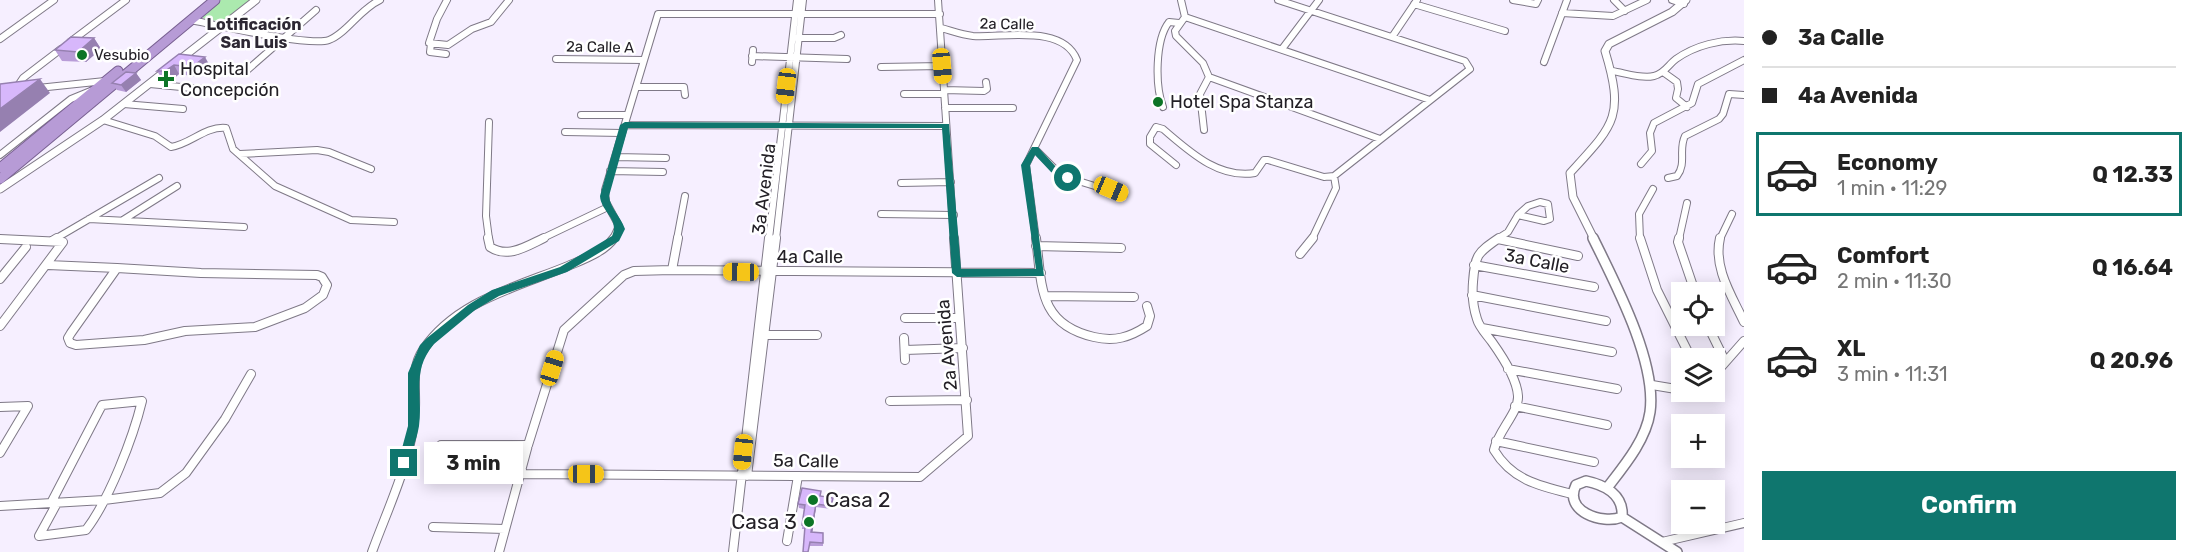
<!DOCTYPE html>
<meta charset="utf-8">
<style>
:root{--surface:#fff;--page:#f6f6f6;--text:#222;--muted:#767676;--line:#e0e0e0;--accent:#0f766e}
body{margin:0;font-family:Rubik,sans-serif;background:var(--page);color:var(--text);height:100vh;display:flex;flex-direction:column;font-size:22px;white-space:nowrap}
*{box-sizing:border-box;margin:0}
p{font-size:20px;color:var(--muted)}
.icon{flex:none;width:33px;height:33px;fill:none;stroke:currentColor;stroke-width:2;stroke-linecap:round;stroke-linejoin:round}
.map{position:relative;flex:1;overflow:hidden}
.panel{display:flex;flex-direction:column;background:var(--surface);width:450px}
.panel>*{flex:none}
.banner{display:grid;align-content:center;height:132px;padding:0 18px;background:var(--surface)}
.tools{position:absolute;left:1671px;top:282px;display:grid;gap:12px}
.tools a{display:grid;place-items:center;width:54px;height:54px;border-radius:0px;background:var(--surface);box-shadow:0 3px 15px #0003;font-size:30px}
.end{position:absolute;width:27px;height:27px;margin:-14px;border:8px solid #0f766e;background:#fff;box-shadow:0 0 0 3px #fff}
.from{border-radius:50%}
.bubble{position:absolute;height:42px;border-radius:0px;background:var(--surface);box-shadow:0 3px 15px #0003;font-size:20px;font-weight:700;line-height:42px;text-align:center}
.car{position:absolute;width:18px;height:36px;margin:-18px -9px;border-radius:8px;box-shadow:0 0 4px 2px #0007;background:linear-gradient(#f5c518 24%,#345 0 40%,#f5c518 0 76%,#345 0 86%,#f5c518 0)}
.banner b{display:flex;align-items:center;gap:21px;height:57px;font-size:22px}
.banner b+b{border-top:2px solid var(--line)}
.banner i{width:15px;height:15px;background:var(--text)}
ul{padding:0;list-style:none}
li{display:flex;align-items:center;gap:18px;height:84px;margin:0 12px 9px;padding:0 6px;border:3px solid transparent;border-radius:0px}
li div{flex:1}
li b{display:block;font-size:22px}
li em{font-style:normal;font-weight:700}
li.active{border-color:var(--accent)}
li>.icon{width:54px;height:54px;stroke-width:1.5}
.cta{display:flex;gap:12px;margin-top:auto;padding:12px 18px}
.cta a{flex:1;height:69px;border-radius:0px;background:var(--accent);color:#fff;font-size:24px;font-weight:700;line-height:69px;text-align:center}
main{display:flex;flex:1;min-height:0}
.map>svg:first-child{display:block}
.green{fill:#abe9ae}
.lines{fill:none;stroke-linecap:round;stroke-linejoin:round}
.minor-far1-casing{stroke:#7f7987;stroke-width:8}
.minor-casing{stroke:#7f7987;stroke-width:10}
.tertiary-far1-casing{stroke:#7f7987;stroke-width:9}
.tertiary-casing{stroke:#7f7987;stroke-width:12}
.trunk-casing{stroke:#786091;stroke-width:11}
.minor-far1{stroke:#fff;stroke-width:6}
.minor{stroke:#fff;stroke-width:8}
.tertiary-far1{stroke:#fff;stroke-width:7}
.tertiary{stroke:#fff;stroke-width:9}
.trunk{stroke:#b79bd6;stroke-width:9}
.wall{fill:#b99dd8}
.shaded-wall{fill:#9680b0}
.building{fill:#d7b7fb;stroke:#9680b0;stroke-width:1.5}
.route{fill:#0f766e}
.poi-dot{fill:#0c7426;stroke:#fff;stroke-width:2}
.labels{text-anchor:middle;stroke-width:5;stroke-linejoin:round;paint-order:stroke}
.far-street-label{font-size:15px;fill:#232026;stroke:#fff}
.far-poi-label{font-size:15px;fill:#232026;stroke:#fff;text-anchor:start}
.far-neighbourhood-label{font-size:16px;font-weight:bold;fill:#2d2833;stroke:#fff}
.poi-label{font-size:18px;fill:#232026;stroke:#fff;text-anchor:start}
.street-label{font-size:18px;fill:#232026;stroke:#fff}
.near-poi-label{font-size:21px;fill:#232026;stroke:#fff;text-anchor:start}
</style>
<main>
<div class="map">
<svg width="1744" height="552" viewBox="0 0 1744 552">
<rect width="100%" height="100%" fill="#f6efff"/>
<path class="green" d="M221 0H250C232 15 228 26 203 18L201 15Z"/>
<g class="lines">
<defs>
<path id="minor-far1" d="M447 0 437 19 429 43 448 45 472 29 491 22 509 0
M938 0 954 239
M1181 0 1185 17
M1513 0 1536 4 1538 0
M1614 0 1625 11
M1672 0 1684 4
M1414 4 1505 31
M1562 13 1613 16 1647 0
M1185 17 1430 100
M1185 17 1175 31 1176 36 1203 63 1209 77 1200 94 1204 130
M191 20C216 25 310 47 329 40 346 34 360 9 380 0
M941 28C952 31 962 35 973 36 1004 38 1063 24 1077 60L1026 165 1036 239
M1392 37 1417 0
M797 38H834L841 35
M0 39 54 0
M70 42 126 0
M431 44 430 52 446 54
M1282 49 1319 0
M752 56 847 59
M556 59 644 60
M752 62 753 50
M1544 62 1567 0
M881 67 942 66
M1612 71C1625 73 1641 79 1654 76 1664 74 1669 64 1676 59 1696 45 1721 39 1744 41
M245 72 316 10
M1663 72 1677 82 1678 89 1676 98 1687 107
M1209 77 1380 139
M150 84 202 89
M636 87H684L685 95
M38 88 105 81
M21 89 19 84 23 78 61 49
M944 90 984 91 987 89 986 82
M904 94H944
M124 104 183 109
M1163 107C1155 86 1155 40 1169 22L1179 23
M945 108H1013
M581 115H626
M103 120 155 136 171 147C191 144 205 126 226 128L233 149 275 186 351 220 394 222
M625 125 946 126
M565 132 622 133
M1035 149 1062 176 1124 195
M240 154 317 150 329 152 371 169
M0 155 71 99 93 90
M615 157 666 158
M1641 164 1652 151 1650 133 1654 123 1692 103 1698 84 1744 60
M1176 165 1150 144V137L1156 127 1163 129C1189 151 1218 179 1255 173L1264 160H1268L1324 177 1334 176 1470 69 1465 61 1278 0
M610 171 663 172
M1668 178 1677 176C1687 163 1678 150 1685 136L1719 119 1723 114 1729 94 1744 95
M901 183 951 182
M1540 202 1548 204 1550 219 1544 221 1518 215 1528 206Z
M881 214 954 215
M89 219 244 227
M123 220 177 186
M0 239H10
M55 239 159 178
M489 239 486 216 489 122
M541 239 608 207
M613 239 619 226 606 202 605 190 658 14H940
M677 239 685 196
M769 239 797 0
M776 239 803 0
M1312 239 1336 188 1334 176
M1497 239 1508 232 1518 215
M1498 239H1500
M1640 239 1639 214 1653 189
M1679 239 1687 203
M1720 239 1732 214"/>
<path id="minor" d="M488 238 490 247C508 259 527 246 544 238
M1036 238C1042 286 1038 324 1094 337 1115 342 1130 337 1147 326L1150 316 1147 306
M1499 238C1477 253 1475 255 1473 282 1472 294 1473 307 1477 319 1479 327 1487 335 1492 342 1502 356 1517 378 1518 396 1519 412 1498 431 1494 450 1512 480 1539 486 1572 494
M1640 238 1657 290 1691 358
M1679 238 1678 242 1695 292
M1720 238C1713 268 1732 296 1744 322
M0 239 63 242 0 326
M1498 239 1578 256
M52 241 57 238
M1036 246 1121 248
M1300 254 1313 238
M48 265 117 268
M1474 265 1594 287
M117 268 201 273 317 275 322 277 327 285 323 295 305 308 255 327 185 331 144 340 76 345 70 343 68 338 71 333Z
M672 270 678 238
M0 279 26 247
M1472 295 1606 321
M1045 296 1134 297
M905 318H959
M1708 326 1725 361
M1482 328 1612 352
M765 335H817
M904 338 905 360
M905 350 963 348
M1508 369 1617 389
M1714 375 1744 341
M1652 385 1682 390
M890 401 967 400
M1515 406 1607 425
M0 407 28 406 0 453
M1496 441 1594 462
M441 445H528
M476 470 522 469
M521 474 920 477 968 436 954 238
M747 476 776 238
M51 503 102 405 142 401C133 438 109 500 86 530L39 536 57 503
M0 506 104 500 160 493 186 473 225 419 251 374
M433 527 505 529
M787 541 798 476
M1662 542 1744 523
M372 552C389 505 413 458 415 408 416 387 411 368 423 350 456 301 517 287 568 266 584 259 604 252 614 238
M499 552 528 445 564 330 624 275 634 271 672 270 1041 273
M733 552 769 238"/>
<path id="tertiary-far1" d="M178 61 256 0
M0 189 103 120 168 69
M1594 239 1573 197 1570 173C1614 125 1625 117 1605 51L1609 44 1672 12 1686 0"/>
<path id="tertiary" d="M1593 238C1615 283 1657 362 1650 412 1646 440 1624 466 1607 488
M1586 481C1605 485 1624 495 1622 517 1602 525 1563 511 1576 485Z
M1622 517 1677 552"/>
<path id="trunk" d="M0 168 118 71
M0 179 215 0"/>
</defs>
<use href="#minor-far1" class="minor-far1-casing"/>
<use href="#minor" class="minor-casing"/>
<use href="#tertiary-far1" class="tertiary-far1-casing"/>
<use href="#tertiary" class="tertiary-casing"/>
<use href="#trunk" class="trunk-casing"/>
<use href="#minor-far1" class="minor-far1"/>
<use href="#minor" class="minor"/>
<use href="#tertiary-far1" class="tertiary-far1"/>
<use href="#tertiary" class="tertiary"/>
<use href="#trunk" class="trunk"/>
</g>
<path class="wall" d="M94 38 101 49 86 62 62 61 55 50Z
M179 54 210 66 198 77 179 74 171 81 163 80 157 71Z
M136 73 141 80 126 92 117 90 112 83Z
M821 496 833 498 831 509 816 507 812 532 823 533V546H810L805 529H802L804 509 799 508 798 504Z"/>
<path class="shaded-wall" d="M94 38 101 49 86 62 78 52Z
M205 57 210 66 198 77 192 67Z
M174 65 179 74 171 81 165 71Z
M136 73 141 80 126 92 121 85Z
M40 79 50 93 0 132V109Z
M816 504V507L812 536 811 532Z"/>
<path class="building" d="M71 37 94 38 78 52 55 50Z
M179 54 205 57 192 67 174 65 165 71H157Z
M126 72 136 73 121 85 112 83Z
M40 79 0 109V84Z
M802 488 821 491 820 496 833 498 831 506 816 504 811 532 823 533V543L810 542 808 552H803L805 526 802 525 805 505 798 504Z"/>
<path class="route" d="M625 122 949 124 961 269H1036L1021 165 1032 147H1038L1057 168 1072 178 1068 181 1051 172 1035 155 1030 165 1044 276 957 277 952 273 942 128H628L609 196C610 208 621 217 625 229L619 241 567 272 499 296 475 310 434 344C411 371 423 395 419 426 417 438 412 451 409 463L408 467H399L398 463 408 426V373L420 345 427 338 468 305 492 290 560 267 612 236C620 219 601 212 600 196L620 125Z"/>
<g class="poi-dot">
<circle cx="82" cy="55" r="6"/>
<path d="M163 70h6v6h6v6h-6v6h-6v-6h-6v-6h6z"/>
<circle cx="1158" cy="102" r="6"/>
<circle cx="813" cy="500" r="6"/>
<circle cx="809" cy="522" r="6"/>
</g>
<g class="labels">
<g class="far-street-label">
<text transform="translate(1007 24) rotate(1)" y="5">2a Calle</text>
<text transform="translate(600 47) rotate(1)" y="5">2a Calle A</text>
</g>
<g class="far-poi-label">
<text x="94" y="60">Vesubio</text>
</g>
<g class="far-neighbourhood-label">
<text x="254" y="30">Lotificación<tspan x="254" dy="18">San Luis</tspan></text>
</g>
<g class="poi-label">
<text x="180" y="75">Hospital<tspan x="180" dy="21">Concepción</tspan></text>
<text x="1170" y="108">Hotel Spa Stanza</text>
</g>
<g class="street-label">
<text transform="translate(764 189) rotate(-83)" y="6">3a Avenida</text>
<text x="810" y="263">4a Calle</text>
<text transform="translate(1537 261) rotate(11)" y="6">3a Calle</text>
<text transform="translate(947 345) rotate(-95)" y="6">2a Avenida</text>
<text transform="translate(806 461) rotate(1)" y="6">5a Calle</text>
</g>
<g class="near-poi-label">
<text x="825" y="507">Casa 2</text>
<text x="797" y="529" text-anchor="end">Casa 3</text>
</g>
</g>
</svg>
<div class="tools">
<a><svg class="icon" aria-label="locate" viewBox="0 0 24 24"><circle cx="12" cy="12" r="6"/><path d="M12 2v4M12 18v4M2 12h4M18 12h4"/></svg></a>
<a><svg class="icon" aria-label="layers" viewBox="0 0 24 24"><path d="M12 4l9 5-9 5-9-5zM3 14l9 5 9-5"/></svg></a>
<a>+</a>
<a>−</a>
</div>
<i class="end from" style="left:1068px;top:178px"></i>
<i class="end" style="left:404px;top:463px"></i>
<div class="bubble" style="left:424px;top:442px;width:99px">3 min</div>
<i class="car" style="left:942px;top:66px;rotate:175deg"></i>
<i class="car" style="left:786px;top:86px;rotate:187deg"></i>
<i class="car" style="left:1111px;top:189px;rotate:113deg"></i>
<i class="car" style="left:741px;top:272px;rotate:271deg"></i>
<i class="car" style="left:552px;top:368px;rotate:17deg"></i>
<i class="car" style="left:743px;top:452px;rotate:186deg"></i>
<i class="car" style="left:586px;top:474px;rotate:90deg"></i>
</div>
<section class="panel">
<div class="banner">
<b><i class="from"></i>3a Calle</b>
<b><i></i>4a Avenida</b>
</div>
<ul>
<li class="active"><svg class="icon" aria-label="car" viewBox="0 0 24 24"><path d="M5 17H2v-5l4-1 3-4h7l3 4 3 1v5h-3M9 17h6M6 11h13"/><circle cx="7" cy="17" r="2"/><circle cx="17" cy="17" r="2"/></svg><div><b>Economy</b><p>1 min · 11:29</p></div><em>Q 12.33</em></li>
<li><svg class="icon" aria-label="car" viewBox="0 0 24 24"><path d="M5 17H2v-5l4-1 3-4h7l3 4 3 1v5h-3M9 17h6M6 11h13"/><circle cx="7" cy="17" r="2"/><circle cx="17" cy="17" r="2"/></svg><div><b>Comfort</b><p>2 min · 11:30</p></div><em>Q 16.64</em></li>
<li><svg class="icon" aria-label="car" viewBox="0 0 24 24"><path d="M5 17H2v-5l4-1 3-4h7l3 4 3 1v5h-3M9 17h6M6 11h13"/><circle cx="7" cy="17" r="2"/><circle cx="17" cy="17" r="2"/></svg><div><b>XL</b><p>3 min · 11:31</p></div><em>Q 20.96</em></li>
</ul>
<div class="cta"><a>Confirm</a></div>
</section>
</main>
